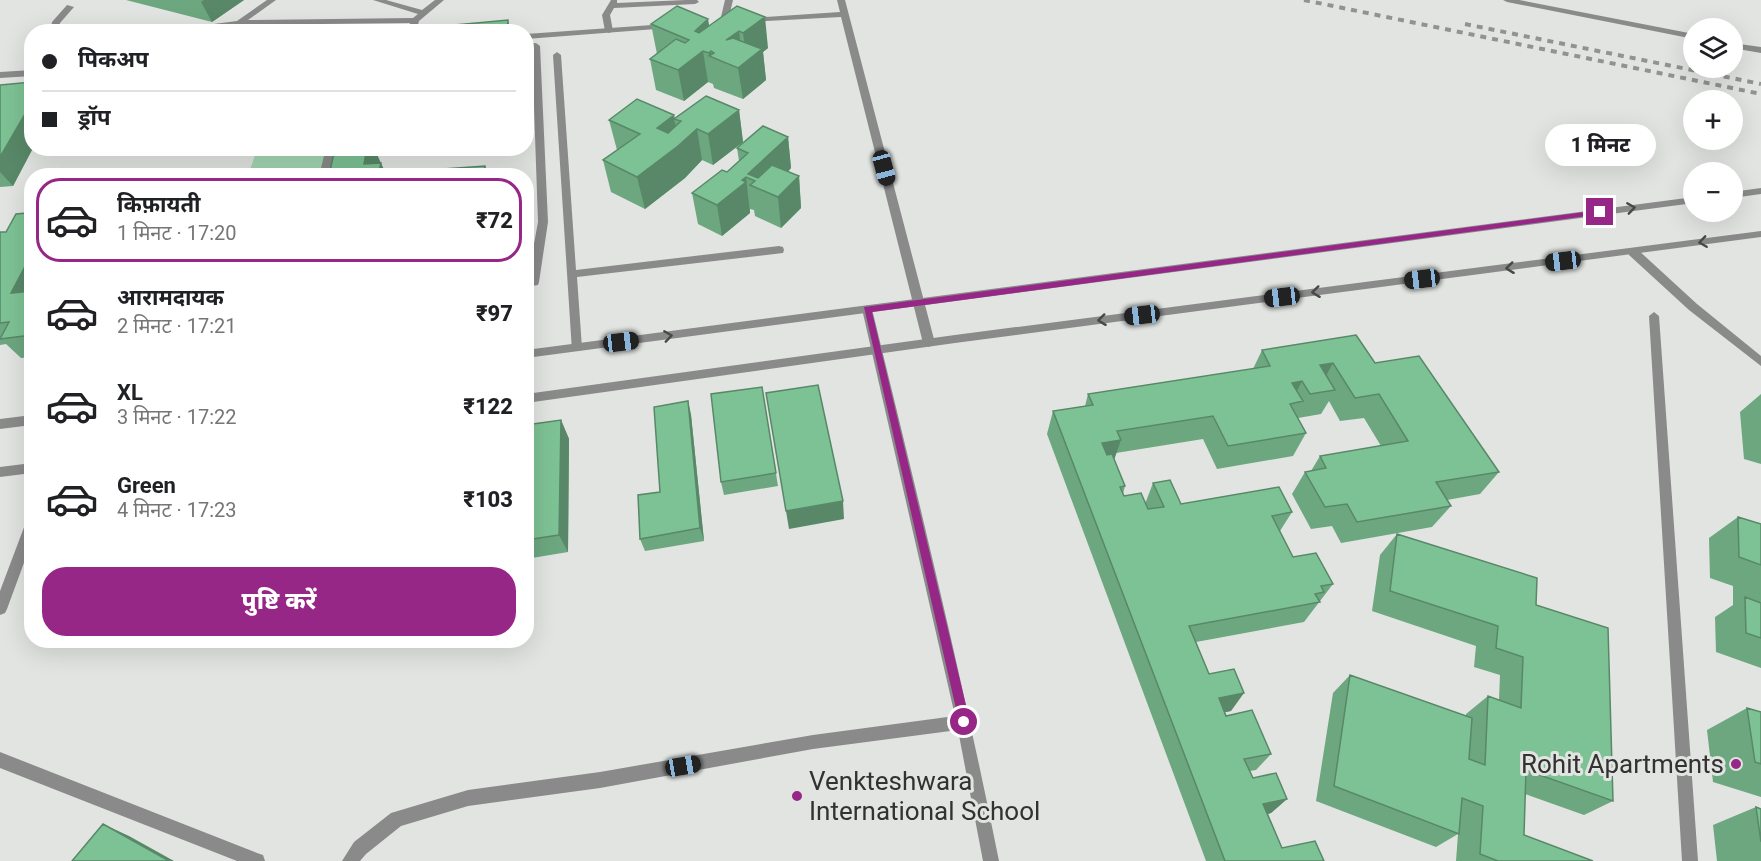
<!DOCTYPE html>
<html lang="hi">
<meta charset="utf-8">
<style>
:root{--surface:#fff;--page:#f2f2f2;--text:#202124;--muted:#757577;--line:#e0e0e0;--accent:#962787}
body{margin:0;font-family:Roboto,"Noto Sans Devanagari",sans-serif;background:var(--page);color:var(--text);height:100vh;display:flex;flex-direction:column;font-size:22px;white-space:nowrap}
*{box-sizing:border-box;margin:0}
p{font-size:20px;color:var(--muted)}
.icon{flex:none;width:33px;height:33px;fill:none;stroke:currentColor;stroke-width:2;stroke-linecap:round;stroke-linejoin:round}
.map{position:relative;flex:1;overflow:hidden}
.drawer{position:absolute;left:24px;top:168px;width:510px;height:480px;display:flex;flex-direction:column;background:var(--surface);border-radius:24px;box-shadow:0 6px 24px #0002}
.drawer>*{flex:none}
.guide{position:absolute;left:24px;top:24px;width:510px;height:132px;border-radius:24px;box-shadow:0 6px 24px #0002;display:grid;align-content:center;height:132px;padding:0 18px;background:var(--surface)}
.buttons{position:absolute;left:1683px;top:18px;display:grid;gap:12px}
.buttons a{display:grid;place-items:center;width:60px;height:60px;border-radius:50%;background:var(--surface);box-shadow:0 6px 24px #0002;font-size:30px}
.end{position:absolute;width:27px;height:27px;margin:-14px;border:8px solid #962787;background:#fff;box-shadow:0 0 0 3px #fff}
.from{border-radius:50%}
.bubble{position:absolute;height:42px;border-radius:21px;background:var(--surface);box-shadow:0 6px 24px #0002;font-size:20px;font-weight:800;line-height:42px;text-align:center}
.car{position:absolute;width:18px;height:36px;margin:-18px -9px;border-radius:8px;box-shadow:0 0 4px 2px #0007;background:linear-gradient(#222 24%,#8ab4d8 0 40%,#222 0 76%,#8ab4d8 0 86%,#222 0)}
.guide b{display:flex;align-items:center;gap:21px;height:57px;font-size:22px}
.guide b+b{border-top:2px solid var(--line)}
.guide i{width:15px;height:15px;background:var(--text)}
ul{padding:10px 0 0;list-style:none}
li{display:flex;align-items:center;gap:18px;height:84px;margin:0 12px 9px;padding:0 6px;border:3px solid transparent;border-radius:24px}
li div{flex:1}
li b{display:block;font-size:22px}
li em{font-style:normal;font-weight:800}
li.active{border-color:var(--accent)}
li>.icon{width:54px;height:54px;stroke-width:1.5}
.cta{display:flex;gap:12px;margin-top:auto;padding:12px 18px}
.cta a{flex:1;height:69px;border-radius:24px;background:var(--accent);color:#fff;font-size:24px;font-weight:800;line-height:69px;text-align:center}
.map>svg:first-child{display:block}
.green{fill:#a2d6b2}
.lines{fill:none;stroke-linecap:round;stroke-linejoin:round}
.service{fill:#898a89;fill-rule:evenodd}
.minor{fill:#898a89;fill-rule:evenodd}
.tertiary{fill:#898a89;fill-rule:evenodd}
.rail{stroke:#919391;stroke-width:4;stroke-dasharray:6 6;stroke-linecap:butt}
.wall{fill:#6ca77f}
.shaded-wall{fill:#588868}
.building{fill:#7dc294;stroke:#588868;stroke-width:1.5}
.oneway{stroke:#474847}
.route{fill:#962787}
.poi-dot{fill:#962787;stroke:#e1e4e1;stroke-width:2}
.labels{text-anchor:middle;stroke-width:6;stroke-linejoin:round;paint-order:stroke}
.near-poi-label{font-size:26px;fill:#313231;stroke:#e1e4e1;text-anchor:end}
</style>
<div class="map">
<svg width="1761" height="861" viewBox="0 0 1761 861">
<rect width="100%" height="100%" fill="#e1e4e1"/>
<path class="green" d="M257 149H335L327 175 248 176Z"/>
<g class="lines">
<path class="service" d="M267 0H276L248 20 413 18 418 14 373 0H386L422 10 435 0H444L419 21 416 32H408L410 23 239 25 206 29 202 27 206 25 237 21Z
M611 0H617V3L686 0H697L699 2 695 4 614 8 610 15 613 31 609 33 605 31 602 15Z
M725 0H733L728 21 724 23 720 21Z
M67 5 74 7 60 23 58 32H50L52 22Z"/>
<path class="minor" d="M837 0H845L935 343 929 347 923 343 841 17 749 22 745 20 749 18 840 12Z
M1503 0H1519L1694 34V39L1507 2Z
M666 24 670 26 669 28 526 39V34Z
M536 43 540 46 548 222 539 282 538 285 526 287 538 222 532 49H526V44Z
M1732 43 1761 47V53L1732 48Z
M557 52 561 55 576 270 779 246 783 247 784 250 783 253 577 277 582 348 580 351H572L553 55Z
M32 70V76L0 78V72Z
M326 148H336L329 176H319Z
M1633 248 1637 249 1697 304 1761 356V366L1689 310 1629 255 1628 252Z
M867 305 872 309C917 493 962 676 999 861H983L958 730 813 749 600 788 468 806 401 826 366 854 360 861H342L354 842 391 813 468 790 600 772 813 735 955 716 862 309Z
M1654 312 1659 316 1698 861H1682L1649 316Z
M32 517V541L7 609 5 613 0 615V591L26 522 27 518Z
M0 752 257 853 263 855 265 861H237L0 768Z"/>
<path class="tertiary" d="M1761 188V194L1732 198V192Z
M1694 197V203L526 358V350Z
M1761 231V237L955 343 526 403V394L955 335Z
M32 415V425L0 429V419Z
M32 463V473L0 477V467Z"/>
<path class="rail" d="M1304 0 1761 94
M1465 24 1761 84"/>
</g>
<path class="wall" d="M126 0H244L212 22Z
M737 6 768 48 763 52 766 80 743 99 714 88 713 84 708 82 684 101 656 90 650 59 657 54 651 24 708 19 709 26Z
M0 85 32 148H33L13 186 0 187Z
M739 110 743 142 713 165 702 160 685 178 645 209 611 192 603 160 617 150 609 120 675 118Z
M788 137 791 168 788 172 799 176 801 208 781 228 755 216 754 210 750 209V213L722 236 698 224 692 193 727 172 739 161 737 148Z
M32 207V357L21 358 6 344 0 345V232H6L27 213Z
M1262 350 1375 363 1499 472 1480 494 1447 500 1451 506 1432 527 1341 543 1332 526 1311 529 1292 494 1305 472 1311 471 1320 456 1381 446 1364 418 1340 421 1329 401 1321 414 1298 418 1306 433 1293 456 1217 469 1203 439 1116 453 1114 459 1125 486 1123 494 1124 496 1145 504 1153 483 1181 504 1292 512 1280 531 1293 557 1333 584 1304 622 1196 642 1209 674 1231 711 1225 712 1226 716 1271 754 1256 770 1250 771 1253 778 1287 799 1271 813 1268 814 1282 848 1324 861H1206L1047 434 1053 411 1085 406 1088 394 1253 369Z
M762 387 778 486 724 495 721 482Z
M1761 394V464L1744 459 1740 412Z
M688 401 691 415 704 541 645 551 640 539 660 492Z
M561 420 569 439 568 552 526 559V425Z
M1738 517 1761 524V668L1716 652 1715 617 1733 605V586L1710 578 1709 538Z
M1397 534 1536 605 1613 801 1584 815 1525 794 1524 835 1593 861H1456L1458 834 1436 847 1316 801 1333 693 1350 675 1466 716V714L1488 696 1499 700 1500 675 1474 667 1476 646 1372 611 1380 555Z
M1747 708 1761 712V797L1713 782 1707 730Z
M1756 807 1761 809V861H1717L1713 825Z"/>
<path class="shaded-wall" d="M204 0H244L212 22 201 2Z
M765 17 768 48 763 52 766 80 743 99 738 68 747 61 743 33Z
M708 19 712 50 711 51 712 57 709 56V53L703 51 708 82 684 101 678 70 695 31Z
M508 20 511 32H507Z
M739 31 743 62 726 40Z
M32 102V148H33L13 186 0 172V157Z
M739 110 743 142 713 165 708 134Z
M674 115 675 119H674L680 145 697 129 702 160 685 178 645 209 637 177 657 128Z
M788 137 791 168 767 192 748 174Z
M367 148H374L387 176H370L364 164Z
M485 166 489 176H483Z
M799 176 801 208 781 228 778 197Z
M746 177 750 213 722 236 717 205Z
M32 253V310L11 293Z
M1333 363 1320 387V365Z
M1302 381 1291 403 1292 383Z
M688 401 691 415 704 541 700 528Z
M561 420 569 439 568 552 559 535Z
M1121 440 1113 463 1095 466 1102 443Z
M843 501 844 519 789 529 786 511Z
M1244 693 1231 711 1207 716 1219 698Z
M1287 799 1271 813 1248 819 1263 804Z
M103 824 129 836 174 861H169Z"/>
<path class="building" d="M677 6 708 19 695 31 699 33 737 6 765 17 743 33 739 31 726 40 733 38 762 49 738 68 709 56 714 53 711 51 709 53 703 51 678 70 650 59 676 39 685 43 689 40 651 24Z
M508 20 507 32H411V29Z
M32 82V102L0 157V85Z
M706 96 739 110 708 134 697 129 678 146 637 177 603 160 640 134 609 120 637 99 674 115 657 128 668 133 681 121 674 119Z
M763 126 788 137 748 174 758 178 772 165 799 176 778 197 750 185 755 181 746 177 742 180 746 182 717 205 692 193 722 170 727 172 748 153 737 148Z
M335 148H367L364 164 381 163 378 176H329Z
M485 166 483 176H428L429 170Z
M406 172 414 176H401Z
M398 174V176H383Z
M30 207H32V253L11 293 32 291V335L0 339 9 322 0 323V232H6L16 214 27 213Z
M1356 335 1375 363 1419 356 1499 472 1436 482 1451 506 1357 522 1347 504 1325 507 1305 472 1326 468 1320 456 1408 441 1379 394 1355 398 1333 363 1320 365 1335 390 1310 394 1302 381 1292 383 1303 401 1290 404 1306 433 1228 446 1213 416 1117 431 1121 440 1102 443 1107 455 1112 454 1125 486 1120 487 1124 496 1141 493 1148 509 1164 507 1153 483 1170 480 1181 504 1279 487 1292 512 1272 516 1293 557 1316 553 1333 584 1321 586 1324 592 1315 594 1320 602 1189 626 1209 674 1234 669 1244 693 1219 698 1226 716 1252 710 1271 754 1244 759 1253 778 1276 773 1287 799 1263 804 1282 848 1315 841 1324 861H1225L1053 411 1093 405 1088 394 1270 366 1262 350Z
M818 385 843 501 786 511 766 393Z
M762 387 776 473 721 482 711 394Z
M688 401 700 528 640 539 638 495 660 492 654 407Z
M561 420 559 535 526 540V425Z
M1738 517 1761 524V565L1739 557Z
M1397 534 1537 578 1536 605 1608 628 1613 801 1526 770 1524 835 1593 861H1498L1480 854 1483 806 1462 798 1459 834 1334 786 1350 675 1472 718 1469 759 1485 765 1488 696 1521 708 1523 657 1496 648 1498 626 1390 591Z
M1745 597 1761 603V638L1746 633Z
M1747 708 1761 712V764L1755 762Z
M1756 807 1761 809V842Z
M103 824 169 861H72Z"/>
<defs><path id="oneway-chevron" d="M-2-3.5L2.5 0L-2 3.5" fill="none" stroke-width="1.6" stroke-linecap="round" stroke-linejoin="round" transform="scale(1.5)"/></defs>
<g class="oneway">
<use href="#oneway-chevron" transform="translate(1631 208) rotate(-8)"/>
<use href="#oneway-chevron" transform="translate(1703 242) rotate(172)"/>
<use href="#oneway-chevron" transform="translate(1510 268) rotate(173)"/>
<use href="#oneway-chevron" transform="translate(1316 292) rotate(173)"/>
<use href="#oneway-chevron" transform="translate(1102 320) rotate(173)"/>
<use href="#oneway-chevron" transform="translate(668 336) rotate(-8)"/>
</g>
<path class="route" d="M1600 210 1604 212 1602 214 872 312 970 722 969 726H960L864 307Z"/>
<g class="poi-dot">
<circle cx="1736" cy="764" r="6"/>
<circle cx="797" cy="796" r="6"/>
</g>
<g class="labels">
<g class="near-poi-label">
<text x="1724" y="773">Rohit Apartments</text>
<text x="809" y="790" text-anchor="start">Venkteshwara<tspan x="809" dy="30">International School</tspan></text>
</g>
</g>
</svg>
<div class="buttons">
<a><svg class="icon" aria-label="layers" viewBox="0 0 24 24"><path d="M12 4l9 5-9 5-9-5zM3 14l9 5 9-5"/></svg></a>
<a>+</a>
<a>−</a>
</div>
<i class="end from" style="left:964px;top:722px"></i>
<i class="end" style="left:1600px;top:212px"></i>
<div class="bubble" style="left:1545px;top:124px;width:111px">1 मिनट</div>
<i class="car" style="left:884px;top:168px;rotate:165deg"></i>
<i class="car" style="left:1563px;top:261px;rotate:263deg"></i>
<i class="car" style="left:1422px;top:279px;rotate:263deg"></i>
<i class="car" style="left:1282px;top:297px;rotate:263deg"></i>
<i class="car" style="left:1142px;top:315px;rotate:263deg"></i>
<i class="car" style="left:621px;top:342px;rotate:83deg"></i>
<i class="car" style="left:683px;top:766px;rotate:80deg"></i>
<div class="guide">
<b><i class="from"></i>पिकअप</b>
<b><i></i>ड्रॉप</b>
</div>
<section class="drawer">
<ul>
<li class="active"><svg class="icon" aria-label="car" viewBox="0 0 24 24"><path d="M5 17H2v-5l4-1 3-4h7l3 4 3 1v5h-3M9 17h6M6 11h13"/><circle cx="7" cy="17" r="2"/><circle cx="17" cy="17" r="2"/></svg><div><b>किफ़ायती</b><p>1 मिनट · 17:20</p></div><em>₹72</em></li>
<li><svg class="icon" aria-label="car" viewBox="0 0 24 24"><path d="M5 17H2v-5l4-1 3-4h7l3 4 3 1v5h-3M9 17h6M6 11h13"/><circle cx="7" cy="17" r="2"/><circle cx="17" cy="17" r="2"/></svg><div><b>आरामदायक</b><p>2 मिनट · 17:21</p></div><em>₹97</em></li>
<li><svg class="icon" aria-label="car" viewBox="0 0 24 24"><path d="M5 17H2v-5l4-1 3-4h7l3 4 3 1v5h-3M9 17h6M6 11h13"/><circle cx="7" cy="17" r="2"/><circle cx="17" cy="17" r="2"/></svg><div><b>XL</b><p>3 मिनट · 17:22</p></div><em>₹122</em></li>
<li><svg class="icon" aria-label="car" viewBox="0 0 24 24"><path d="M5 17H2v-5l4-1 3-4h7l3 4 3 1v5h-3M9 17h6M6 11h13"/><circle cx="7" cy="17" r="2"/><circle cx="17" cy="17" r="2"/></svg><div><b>Green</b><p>4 मिनट · 17:23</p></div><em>₹103</em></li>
</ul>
<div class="cta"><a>पुष्टि करें</a></div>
</section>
</div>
